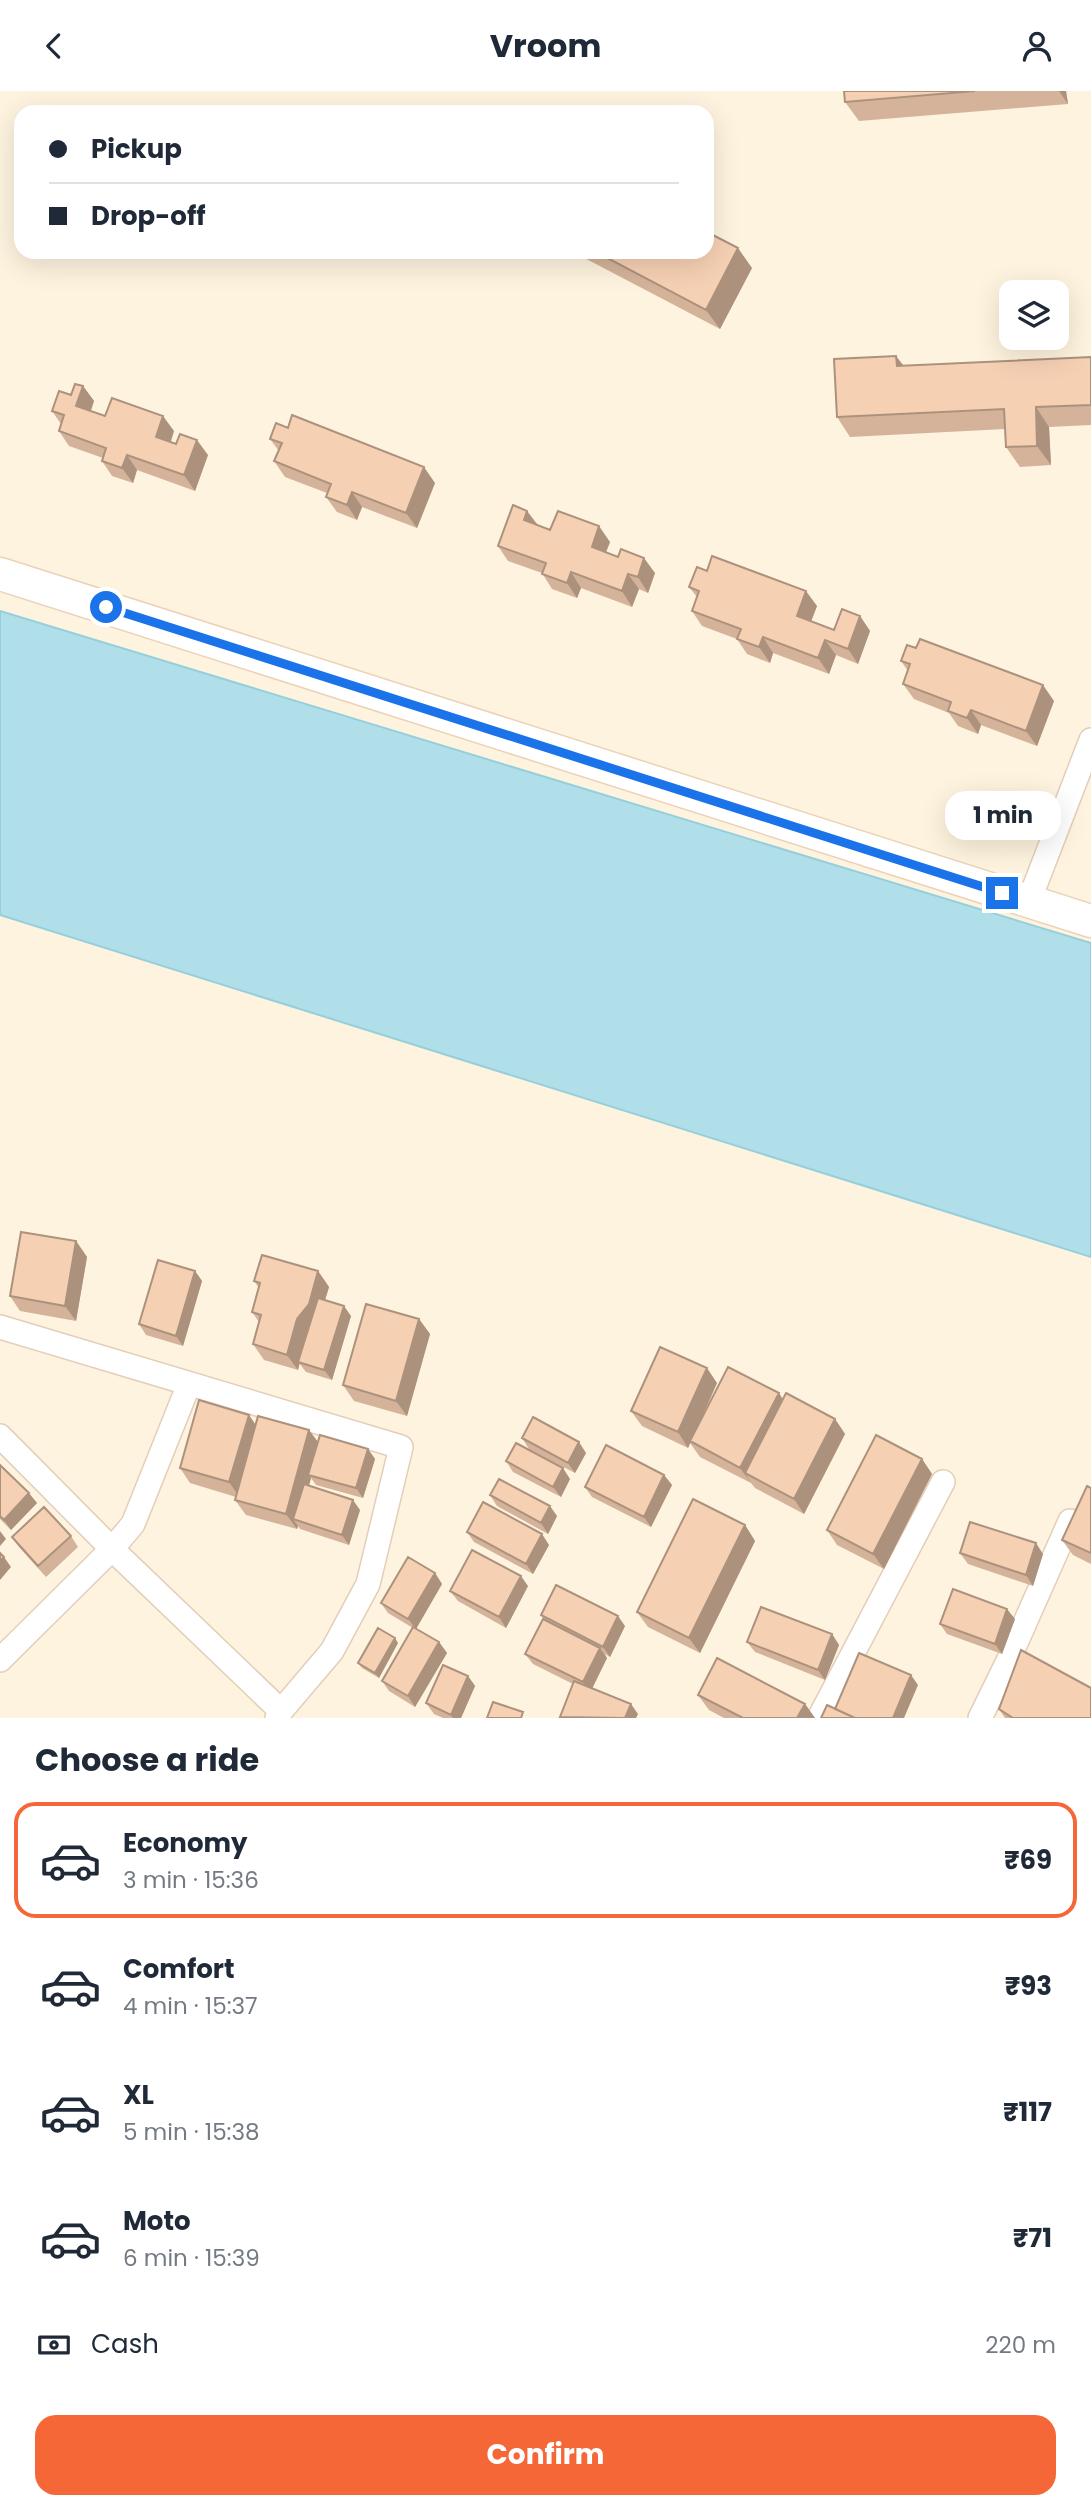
<!DOCTYPE html>
<meta charset="utf-8">
<style>
:root{--surface:#fff;--page:#f2f2f3;--text:#1f2937;--muted:#747a83;--line:#e0e1e3;--accent:#f56736}
body{margin:0;font-family:Poppins,sans-serif;background:var(--page);color:var(--text);height:100vh;display:flex;flex-direction:column;font-size:26px;white-space:nowrap}
*{box-sizing:border-box;margin:0}
p{font-size:23px;color:var(--muted)}
.icon{flex:none;width:38px;height:38px;fill:none;stroke:currentColor;stroke-width:2;stroke-linecap:round;stroke-linejoin:round}
.map{position:relative;height:1627px;overflow:hidden}
.details{display:flex;flex-direction:column;background:var(--surface);flex:1}
.details>*{flex:none}
.banner{position:absolute;left:14px;top:14px;width:700px;height:154px;border-radius:21px;box-shadow:0 7px 28px #0002;display:grid;align-content:center;height:154px;padding:0 35px;background:var(--surface)}
.controls{position:absolute;left:999px;top:189px;display:grid;gap:14px}
.controls a{display:grid;place-items:center;width:70px;height:70px;border-radius:14px;background:var(--surface);box-shadow:0 7px 28px #0002;font-size:35px}
.end{position:absolute;width:32px;height:32px;margin:-16px;border:9px solid #1a73e8;background:#fff;box-shadow:0 0 0 4px #fff}
.from{border-radius:50%}
.bubble{position:absolute;height:49px;border-radius:21px;background:var(--surface);box-shadow:0 7px 28px #0002;font-size:23px;font-weight:700;line-height:49px;text-align:center}
.banner b{display:flex;align-items:center;gap:24px;height:66px;font-size:26px}
.banner b+b{border-top:2px solid var(--line)}
.banner i{width:18px;height:18px;background:var(--text)}
ul{padding:0;list-style:none}
li{display:flex;align-items:center;gap:21px;height:116px;margin:0 14px 10px;padding:0 21px;border:4px solid transparent;border-radius:21px}
li div{flex:1}
li b{display:block;font-size:26px}
li em{font-style:normal;font-weight:700}
li.on{border-color:var(--accent)}
li>.icon{width:63px;height:63px;stroke-width:1.5}
h2{padding:0 35px;font-size:32px;line-height:84px}
.pay{display:flex;align-items:center;gap:18px;height:77px;padding:0 35px;font-size:26px}
.pay p{margin-inline-start:auto}
.primary-button{display:flex;gap:14px;margin-top:auto;padding:14px 35px}
.primary-button a{flex:1;height:80px;border-radius:21px;background:var(--accent);color:#fff;font-size:28px;font-weight:700;line-height:80px;text-align:center}
header{display:flex;justify-content:space-between;align-items:center;height:91px;padding:0 35px;background:var(--surface);font-size:32px;font-weight:700}
.map>svg:first-child{display:block}
.water{fill:#b1dfe9;stroke:#96cfdc;stroke-width:2}
.lines{fill:none;stroke-linecap:round;stroke-linejoin:round}
.street-casing{stroke:#e3ceb9;stroke-width:26}
.secondary-casing{stroke:#ebd2b8;stroke-width:35}
.street{stroke:#fff;stroke-width:23}
.secondary{stroke:#fff;stroke-width:32}
.wall{fill:#d4b39a}
.shaded-wall{fill:#ac927d}
.building{fill:#f6d0b3;stroke:#ac927d;stroke-width:2}
.route{stroke:#1a73e8;stroke-width:9}
</style>
<header><svg class="icon" aria-label="back" viewBox="0 0 24 24"><path d="M15 5l-7 7 7 7"/></svg>Vroom<svg class="icon" aria-label="person" viewBox="0 0 24 24"><circle cx="12" cy="8" r="4"/><path d="M4 21q1-7 8-7t8 7"/></svg></header>
<div class="map">
<svg width="1091" height="1627" viewBox="0 0 1091 1627">
<rect width="100%" height="100%" fill="#fef3de"/>
<path class="water" d="M0 520 1091 852V1166L0 824Z"/>
<g class="lines">
<defs>
<path id="street" d="M1029 810 1091 649
M0 1236 401 1356 368 1493 332 1560 281 1620 277 1627
M0 1345 112 1458 281 1620
M0 1569 112 1458 133 1433 189 1293
M819 1627 943 1391
M980 1627 1008 1570 1070 1430"/>
<path id="secondary" d="M0 483 1091 830"/>
</defs>
<use href="#street" class="street-casing"/>
<use href="#secondary" class="secondary-casing"/>
<use href="#street" class="street"/>
<use href="#secondary" class="secondary"/>
</g>
<path class="wall" d="M844 0H1066L1068 13 859 30 845 11Z
M573 161H707L752 177 720 238Z
M896 265 904 275 1091 266V334L1049 336 1051 374 1020 376 1006 356 1005 338 850 346 837 326Z
M83 295 94 310 91 320 105 325 174 340 171 351 208 364 195 400 137 379 133 392 112 385 102 370 103 367 69 355 59 340 61 333 52 320Z
M270 348 435 392 417 437 362 416 357 429 337 421 326 406 327 402 285 386 274 370 279 360Z
M527 420 538 434 550 439 610 451 606 461 655 482 648 502 639 498 632 516 581 497 577 507 552 498 542 482 508 470 498 455Z
M707 480 817 515 811 531 834 539 860 525 870 540 858 573 836 564 829 583 773 562 770 572 747 563 737 548 702 535 692 520 697 506 689 496Z
M901 570 1054 610 1037 655 981 634 978 643 958 635 949 622 914 608 903 593 908 580Z
M76 1150 87 1166 76 1230 20 1220 10 1205Z
M195 1180 202 1190 183 1255 146 1244 139 1233Z
M318 1180 329 1196 325 1209 351 1225 332 1289 306 1281 299 1272 298 1279 264 1269 253 1253 259 1231 252 1221 259 1197 254 1190Z
M419 1228 430 1243 407 1325 354 1310 343 1294Z
M717 1292 702 1327 783 1308 835 1328 845 1343 804 1423 755 1397 751 1392 700 1366 690 1352 688 1357 642 1335 631 1320Z
M249 1324 255 1333 309 1339 318 1351 368 1358 375 1368 363 1407 316 1394 311 1387 309 1395 360 1419 349 1454 300 1438 298 1435 297 1438 246 1424 235 1409 236 1406 190 1392 180 1377Z
M522 1347 586 1362 575 1382 529 1358Z
M922 1368 932 1383 884 1478 837 1454 827 1439Z
M506 1370 570 1388 561 1406 513 1381Z
M0 1374 37 1412 11 1439 0 1428Z
M664 1384 672 1394 651 1436 592 1406 585 1396Z
M1091 1397V1473L1073 1464 1062 1449Z
M490 1404 557 1425 548 1443 497 1415Z
M745 1434 755 1450 700 1562 648 1536 637 1521Z
M467 1441 549 1454 533 1483 474 1451Z
M71 1445 78 1456 46 1486 19 1456 12 1446Z
M960 1462 1043 1463 1033 1495 968 1473Z
M435 1482 442 1493 416 1538 439 1551 447 1562 415 1616 389 1600 382 1590 413 1537 388 1522 381 1512Z
M528 1495 506 1537 458 1510 450 1500Z
M541 1524 625 1535 610 1566 605 1563 607 1567 592 1597 638 1623 573 1593 533 1573 525 1563 544 1529Z
M1015 1528 1002 1563 947 1543 940 1533Z
M832 1543 839 1554 825 1589 755 1561 747 1551Z
M398 1552 379 1587 362 1577 358 1572Z
M468 1585 475 1595 461 1627H443L434 1623 426 1612Z
M698 1604 805 1613 815 1627H724L709 1619Z
M999 1618 1091 1627H1005Z"/>
<path class="shaded-wall" d="M1059 0H1066L1068 13Z
M738 157 752 177 720 238 706 219Z
M896 265 910 284 897 275Z
M83 295 94 310 87 330 76 315Z
M1036 316 1049 336 1051 374 1037 355Z
M163 325 174 340 167 361 156 346Z
M197 349 208 364 195 400 184 384Z
M127 364 137 379 133 392 122 377Z
M424 376 435 392 417 437 406 422Z
M352 401 362 416 357 429 347 414Z
M527 420 538 435 524 429Z
M599 435 610 451 602 471 592 456Z
M644 467 655 482 648 502 638 486Z
M571 481 581 497 577 507 567 492Z
M628 483 639 498 632 516 622 500Z
M806 500 817 515 807 540 797 525Z
M860 525 870 540 858 573 848 558Z
M763 546 773 562 770 572 759 556Z
M825 549 836 564 829 583 818 567Z
M1043 594 1054 610 1037 655 1026 640Z
M971 619 981 634 978 643 967 627Z
M76 1150 87 1166 76 1230 65 1215Z
M195 1180 202 1190 183 1255 176 1245Z
M318 1180 329 1196 319 1229 307 1244 298 1279 287 1264 297 1228Z
M344 1215 351 1225 332 1289 324 1279Z
M419 1228 430 1243 407 1325 396 1310Z
M707 1277 717 1292 688 1357 678 1341Z
M779 1302 789 1318 745 1382 751 1392 740 1377Z
M249 1324 259 1339 240 1407 229 1391Z
M835 1328 845 1343 804 1423 794 1408Z
M309 1339 320 1354 308 1384 311 1387 299 1430 293 1428 298 1435 297 1438 286 1423Z
M579 1351 586 1362 575 1382 568 1372Z
M368 1358 375 1368 363 1407 356 1397Z
M922 1368 932 1383 884 1478 873 1463Z
M563 1377 570 1388 561 1406 553 1396Z
M664 1384 672 1394 651 1436 644 1426Z
M29 1402 37 1412 11 1439 4 1429Z
M353 1409 360 1419 349 1454 342 1444Z
M550 1415 557 1425 548 1443 541 1432Z
M745 1434 755 1450 700 1562 689 1547Z
M0 1440 6 1448 0 1455Z
M542 1443 549 1454 533 1483 526 1473Z
M1036 1452 1043 1463 1033 1495 1026 1484Z
M4 1466 11 1476 0 1489V1470Z
M435 1482 442 1493 416 1538 408 1528Z
M521 1485 528 1495 506 1537 499 1526Z
M1007 1518 1015 1528 1002 1563 995 1553Z
M618 1525 625 1535 610 1566 603 1556Z
M832 1543 839 1554 825 1589 818 1579Z
M395 1547 398 1552 379 1587 375 1582Z
M439 1551 447 1562 415 1616 408 1605Z
M600 1557 607 1567 590 1602 583 1591Z
M911 1584 918 1594 904 1627H893Z
M468 1585 475 1595 461 1627H453L451 1624Z
M631 1613 638 1623 636 1627H625Z
M805 1613 815 1627H797Z"/>
<path class="building" d="M844 0H975L845 11Z
M707 141 738 157 706 219 596 161H707Z
M896 265 897 275 1091 266V314L1036 316 1037 355 1006 356 1004 318 837 326 834 268Z
M75 293 83 295 76 315 105 325 112 307 163 325 156 346 176 353 180 343 197 349 184 384 127 364 122 377 102 370 106 357 59 340 64 324 52 320 59 300 71 304Z
M292 324 424 376 406 422 352 401 347 414 326 406 331 393 274 370 282 352 270 348 276 332 288 337Z
M513 414 527 420 524 429 550 439 558 420 599 435 592 456 618 466 621 458 644 467 638 486 628 483 622 500 571 481 567 492 542 483 546 472 498 455Z
M712 465 806 500 797 525 834 539 842 518 860 525 848 558 825 549 818 567 763 546 759 556 737 548 741 538 692 520 699 500 689 496 697 476 707 480Z
M920 548 1043 594 1026 640 971 619 967 627 948 620 951 611 903 593 910 573 901 570 907 554 916 557Z
M21 1141 76 1150 65 1215 10 1205Z
M262 1164 318 1180 309 1213 297 1228 287 1264 253 1253 261 1224 252 1221 260 1192 254 1190Z
M158 1169 195 1180 176 1245 139 1233Z
M318 1207 344 1215 324 1279 298 1271Z
M366 1213 419 1228 396 1310 343 1294Z
M660 1256 707 1277 678 1341 631 1320Z
M728 1276 779 1302 740 1377 690 1350Z
M786 1302 835 1328 794 1408 745 1382Z
M199 1309 249 1324 229 1391 180 1377Z
M258 1325 309 1339 286 1423 235 1409Z
M533 1326 579 1351 568 1372 522 1347Z
M320 1344 368 1358 356 1397 308 1384Z
M876 1344 922 1368 873 1463 827 1439Z
M516 1352 563 1377 553 1396 506 1370Z
M606 1354 664 1384 644 1426 585 1396Z
M0 1374 29 1402 4 1429 0 1425Z
M499 1388 550 1415 541 1432 490 1404Z
M304 1393 353 1409 342 1444 293 1428Z
M1087 1395 1091 1397V1462L1062 1449Z
M693 1408 745 1434 689 1547 637 1521Z
M483 1411 542 1443 526 1473 467 1441Z
M44 1416 71 1445 38 1475 12 1446Z
M970 1431 1036 1452 1026 1484 960 1462Z
M472 1459 521 1485 499 1526 450 1500Z
M0 1462 4 1466 0 1470Z
M408 1466 435 1482 408 1528 381 1512Z
M556 1494 618 1525 603 1556 541 1524Z
M953 1498 1007 1518 995 1553 940 1533Z
M761 1516 832 1543 818 1579 747 1551Z
M543 1528 600 1557 583 1591 525 1563Z
M413 1536 439 1551 408 1605 382 1590Z
M378 1537 395 1547 375 1582 358 1572Z
M1021 1559 1091 1597V1627H1013L999 1618Z
M859 1562 911 1584 893 1627H855L835 1618Z
M717 1567 805 1613 797 1627H743L698 1604Z
M443 1574 468 1585 451 1624 426 1612Z
M574 1590 631 1613 625 1627 560 1626Z
M493 1611 523 1621 521 1627H487Z
M827 1614 855 1627H821Z"/>
<g class="lines">
<path class="route" d="M106 516 1002 802"/>
</g>
</svg>
<div class="controls">
<a><svg class="icon" aria-label="layers" viewBox="0 0 24 24"><path d="M12 4l9 5-9 5-9-5zM3 14l9 5 9-5"/></svg></a>
</div>
<i class="end from" style="left:106px;top:516px"></i>
<i class="end" style="left:1002px;top:802px"></i>
<div class="bubble" style="left:945px;top:700px;width:116px">1 min</div>
<div class="banner">
<b><i class="from"></i>Pickup</b>
<b><i></i>Drop-off</b>
</div>
</div>
<section class="details">
<h2>Choose a ride</h2>
<ul>
<li class="on"><svg class="icon" aria-label="car" viewBox="0 0 24 24"><path d="M5 17H2v-5l4-1 3-4h7l3 4 3 1v5h-3M9 17h6M6 11h13"/><circle cx="7" cy="17" r="2"/><circle cx="17" cy="17" r="2"/></svg><div><b>Economy</b><p>3 min · 15:36</p></div><em>₹69</em></li>
<li><svg class="icon" aria-label="car" viewBox="0 0 24 24"><path d="M5 17H2v-5l4-1 3-4h7l3 4 3 1v5h-3M9 17h6M6 11h13"/><circle cx="7" cy="17" r="2"/><circle cx="17" cy="17" r="2"/></svg><div><b>Comfort</b><p>4 min · 15:37</p></div><em>₹93</em></li>
<li><svg class="icon" aria-label="car" viewBox="0 0 24 24"><path d="M5 17H2v-5l4-1 3-4h7l3 4 3 1v5h-3M9 17h6M6 11h13"/><circle cx="7" cy="17" r="2"/><circle cx="17" cy="17" r="2"/></svg><div><b>XL</b><p>5 min · 15:38</p></div><em>₹117</em></li>
<li><svg class="icon" aria-label="car" viewBox="0 0 24 24"><path d="M5 17H2v-5l4-1 3-4h7l3 4 3 1v5h-3M9 17h6M6 11h13"/><circle cx="7" cy="17" r="2"/><circle cx="17" cy="17" r="2"/></svg><div><b>Moto</b><p>6 min · 15:39</p></div><em>₹71</em></li>
</ul>
<div class="pay"><svg class="icon" aria-label="cash" viewBox="0 0 24 24"><path d="M3 7h18v10H3z"/><circle cx="12" cy="12" r="2"/></svg>Cash<p>220 m</p></div>
<div class="primary-button"><a>Confirm</a></div>
</section>
